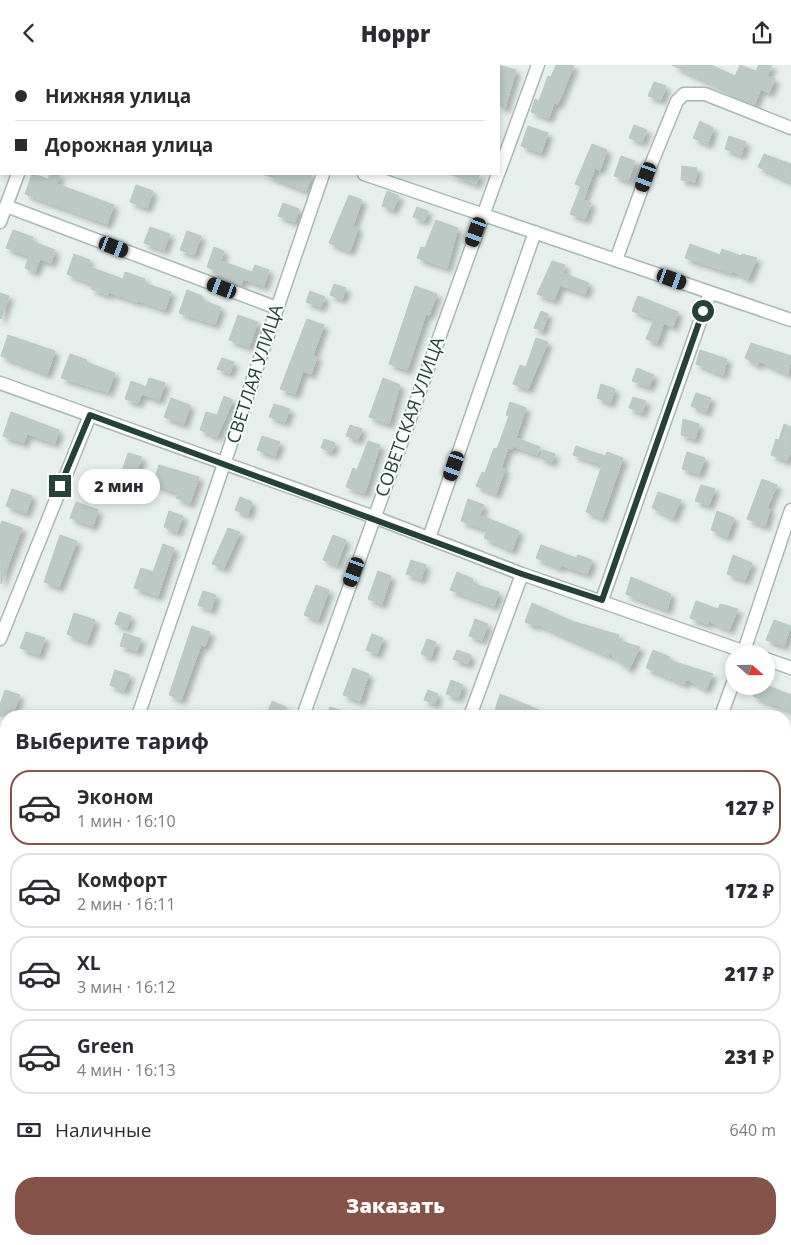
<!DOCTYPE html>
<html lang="ru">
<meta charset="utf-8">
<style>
:root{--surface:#fff;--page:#f7f7f7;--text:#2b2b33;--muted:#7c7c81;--line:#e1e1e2;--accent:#855347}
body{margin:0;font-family:"Open Sans",sans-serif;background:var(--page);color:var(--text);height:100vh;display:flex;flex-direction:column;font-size:19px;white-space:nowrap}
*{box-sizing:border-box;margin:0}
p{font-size:16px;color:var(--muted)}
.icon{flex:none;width:28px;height:28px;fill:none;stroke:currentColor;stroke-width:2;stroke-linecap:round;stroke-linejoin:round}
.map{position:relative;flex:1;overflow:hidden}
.panel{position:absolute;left:0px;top:645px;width:791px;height:535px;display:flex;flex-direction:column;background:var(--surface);border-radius:20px 20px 0 0;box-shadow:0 2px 8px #0003}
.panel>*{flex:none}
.banner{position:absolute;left:0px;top:0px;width:500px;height:110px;box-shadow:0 2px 8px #0003;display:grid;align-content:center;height:110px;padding:0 15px;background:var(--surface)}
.needle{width:32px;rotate:110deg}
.buttons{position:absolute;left:725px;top:580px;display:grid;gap:10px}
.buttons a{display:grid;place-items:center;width:50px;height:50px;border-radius:50%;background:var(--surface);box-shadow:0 2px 8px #0003;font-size:25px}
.end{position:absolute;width:22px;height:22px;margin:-11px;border:6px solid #24423a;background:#fff;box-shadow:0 0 0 2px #fff}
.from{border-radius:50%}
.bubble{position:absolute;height:35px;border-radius:18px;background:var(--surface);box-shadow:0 2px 8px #0003;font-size:16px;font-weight:800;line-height:35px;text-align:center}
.car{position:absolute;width:15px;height:30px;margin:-15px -8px;border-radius:6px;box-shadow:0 0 4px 1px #0007;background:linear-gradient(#222 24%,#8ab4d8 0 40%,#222 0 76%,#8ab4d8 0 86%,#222 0)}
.banner b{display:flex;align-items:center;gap:18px;height:48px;font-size:19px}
.banner b+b{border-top:1px solid var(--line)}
.banner i{width:12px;height:12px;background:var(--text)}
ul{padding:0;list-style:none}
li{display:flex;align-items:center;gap:15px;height:75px;margin:0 10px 8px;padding:0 5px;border:2px solid var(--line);border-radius:20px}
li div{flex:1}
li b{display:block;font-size:19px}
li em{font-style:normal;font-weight:800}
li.on{border-color:var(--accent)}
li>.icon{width:45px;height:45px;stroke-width:1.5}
h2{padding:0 15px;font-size:22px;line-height:60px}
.pay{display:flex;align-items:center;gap:12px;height:55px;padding:0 15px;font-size:19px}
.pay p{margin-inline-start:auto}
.primary-button{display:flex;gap:10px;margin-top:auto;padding:10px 15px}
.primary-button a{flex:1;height:58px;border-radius:20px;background:var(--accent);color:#fff;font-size:20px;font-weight:800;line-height:58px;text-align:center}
header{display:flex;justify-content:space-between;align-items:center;height:65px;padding:0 15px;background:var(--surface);font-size:22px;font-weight:800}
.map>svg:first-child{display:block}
.building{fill:#bbcac4;stroke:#b8c9c2;filter:url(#shadow)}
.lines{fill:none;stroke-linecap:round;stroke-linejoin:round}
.minor-casing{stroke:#a8b8b2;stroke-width:15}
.minor{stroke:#fff;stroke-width:12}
.route{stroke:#24423a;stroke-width:6}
.labels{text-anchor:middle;stroke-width:4;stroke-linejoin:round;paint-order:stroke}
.street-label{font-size:18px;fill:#24423a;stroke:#f7fbf9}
</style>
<header><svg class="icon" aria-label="back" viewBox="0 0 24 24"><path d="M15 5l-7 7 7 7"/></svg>Hoppr<svg class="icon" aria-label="share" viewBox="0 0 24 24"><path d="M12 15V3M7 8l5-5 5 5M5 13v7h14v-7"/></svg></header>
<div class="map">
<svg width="791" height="1180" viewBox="0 0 791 1180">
<defs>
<filter id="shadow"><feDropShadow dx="4.5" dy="4.5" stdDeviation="2.5" flood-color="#0004"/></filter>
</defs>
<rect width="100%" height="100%" fill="#e6efeb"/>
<path class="building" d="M499 0 516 5 505 43 499 41Z
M556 0H574L558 39 554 38 549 53 531 47 535 34 539 36 548 11 551 12Z
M672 0H711L735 11 740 0 756 6 759 0H772L767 11 775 14 769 28 761 24 754 40 728 29 729 27Z
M654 17 666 21 661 35 648 31Z
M700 56 713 63 708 79 693 73Z
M634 60 647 65 642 77 629 73Z
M528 61 548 68 541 88 521 81Z
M729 71 746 77 741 90 725 84Z
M592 79 607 85 600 105 595 103 583 135 591 138 585 154 570 149 581 121 575 119Z
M764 89 791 99V117L758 102Z
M621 91 635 96 628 116 614 111Z
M682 101 697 103 695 117 681 115Z
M32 109 48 114 50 109H60L57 119 114 140 107 159 25 129Z
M263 109H312L306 126Z
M450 109H480L476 119Z
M136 120 153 126 147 143 130 137Z
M387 126 399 131 393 145 382 141Z
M349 130 362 135 353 161 358 163 350 186 329 178Z
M283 138 299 144 295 157 278 151Z
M417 142 428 146 424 156 413 152Z
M436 155 458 163 447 203 417 193 421 182 425 183Z
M150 162 170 169 164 185 144 178Z
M13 165 33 172 31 176 55 185 51 198 40 194 35 207 25 203 29 191 6 183Z
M187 166 201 171 194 190 180 185Z
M690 179 720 190 722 184 741 191 742 189 757 193 748 214 733 206 732 208 685 193Z
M214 182 224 186 221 196 252 207 255 200 269 205 264 221 243 214 241 220 217 212 219 207 207 202Z
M74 189 90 195 87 201 123 214 125 207 145 214 144 218 171 227 165 245 137 235V237L109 227 108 230 91 224 93 219 67 209Z
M552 196 565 200 563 208 589 218 585 229 560 220 554 235 537 229Z
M334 219 346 223 342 234 330 230Z
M415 221 437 229 429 250 426 249 407 305 389 299Z
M187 225 202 231 201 235 221 242 215 259 179 248Z
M310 226 325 232 321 242 306 237Z
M0 228 9 231 1 254 0 253Z
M638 231 678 247 673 262 664 258 657 278 646 274 654 254 632 246Z
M541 246 548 249 542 266 534 263Z
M238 250 258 257 249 282 229 275Z
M307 254 324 260 313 290 317 292 311 309 303 306 295 329 280 324Z
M8 270 55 286 47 309 1 291Z
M536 273 548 277 528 324 513 319 520 300 526 302Z
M751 278 791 291 788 309 759 296 758 300 745 293Z
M700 285 727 294 723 310 696 299Z
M70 289 87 295 86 297 115 308 108 327 61 313Z
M222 293 234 297 230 308 217 304Z
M637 303 654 310 649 322 632 316Z
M149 313 165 318 159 335 142 329 138 338 125 334 131 316 146 322Z
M383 313 400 320 389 359 369 352Z
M601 319 615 324 610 338 597 333Z
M696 328 711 333 706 347 691 341Z
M224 331 233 335 217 372 200 365 206 347 217 350Z
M633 332 646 336 642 348 629 343Z
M171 333 190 340 184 359 164 352Z
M510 337 526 343 516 373 540 382 537 390 513 381 512 384 508 383 501 403 505 404 496 429 476 421 482 407 485 408 494 383 497 384 509 351 506 350Z
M274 339 290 344 285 357 269 352Z
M11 347 59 365 55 378 27 369 24 378 3 371Z
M683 354 699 359 695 374 681 370Z
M784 359 791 362V386L787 396 771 390 776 374 779 375Z
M350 360 362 364 358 375 346 371Z
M262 371 280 377 275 391 257 385Z
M324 374 335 378 331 387 321 383Z
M368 376 380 380 365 428 346 422 353 403 357 405Z
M576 381 605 391 607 387 623 393 602 453 586 447 602 400 573 390Z
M543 385 555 389 552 397 540 393Z
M687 387 705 393 699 409 682 404Z
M128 388 142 392 133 416 120 412Z
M159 400 199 412 190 438 176 433 178 428 153 419Z
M92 408 107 414 101 429 86 424Z
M762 414 777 420 767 443 770 444 765 461 747 454Z
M701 420 715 424 709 440 695 436Z
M12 424 32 431 26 448 6 441Z
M658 427 681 435 673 453 652 443Z
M240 432 252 437 248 450 235 445Z
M468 434 484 440 480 450 519 466 512 485 484 473 487 465 461 456Z
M76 437 98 445 93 461 70 453Z
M169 446 183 451 177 467 164 462Z
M717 446 734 453 727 472 711 465Z
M2 456 22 463 1 519 0 461Z
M228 463 240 467 224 503 212 499Z
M60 470 77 476 59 522 44 517Z
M333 470 346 475 337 500 323 495Z
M163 479 174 483 158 531 134 523 141 503 153 507Z
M541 480 576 493 578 490 592 495 587 509 561 500 560 503 536 493Z
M733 490 752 498 745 515 727 509Z
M411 495 426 500 421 514 406 509Z
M378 506 391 511 382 539 368 534Z
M457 507 473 514 472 518 499 527 494 541 450 525Z
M631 512 671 529 667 545 626 529Z
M316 520 329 525 318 555 304 550Z
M203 526 216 530 211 545 198 540Z
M696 536 718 544 720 539 738 544 729 565 709 556 708 559 690 553Z
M532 538 572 556 619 570 617 575 640 582 629 604 610 589 609 591 537 559V561L525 557Z
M119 547 131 551 127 563 115 559Z
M74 548 95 555 87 577 67 569Z
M475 554 488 559 482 575 469 571Z
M774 555 791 561 784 581 766 575Z
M192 561 210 567 205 581 201 580 181 635 169 630Z
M26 567 45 573 39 590 20 583Z
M124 568 141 574 137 586 120 581Z
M372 569 383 573 377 589 366 585Z
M427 574 436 577 431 593 421 589Z
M457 585 471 590 468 599 453 594Z
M653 585 670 592 669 595 713 609 706 624 686 614 685 619 646 603Z
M353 603 369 609 360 636 343 630Z
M115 605 130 610 124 626 110 620Z
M451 615 463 620 458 633 446 629Z
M757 621H768L791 630V646L753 631Z
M5 625 20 630 12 651H0V640Z
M428 625 438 629 435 639 424 635Z
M500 629 515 635 553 651H512L495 645Z
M272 636 286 642 283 651H266Z
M330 642 353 650V651H327Z"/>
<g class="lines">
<defs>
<path id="minor" d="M78 0 81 1
M57 1V0
M361 1V0
M499 107 538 0
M364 109 791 255
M6 141 277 243
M0 157 18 109
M616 195 646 112 677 36 684 29H705L791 63
M0 318 374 452 522 509 751 589
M429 473 535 167
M602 535 710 228
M0 574 90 350
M743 589 791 445
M766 594 791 603
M138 651 323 109
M303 651 498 109
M470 651 522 509
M721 651 734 615
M785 767 791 769
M0 769 6 772
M0 960 6 963
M785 1099 791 1100
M685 1174 704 1180
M502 1180 504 1174"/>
</defs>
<use href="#minor" class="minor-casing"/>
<use href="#minor" class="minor"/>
</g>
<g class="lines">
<path class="route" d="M60 421 90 350 522 509 602 535 703 246"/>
</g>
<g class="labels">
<g class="street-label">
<text transform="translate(255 309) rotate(-72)" y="6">СВЕТЛАЯ УЛИЦА</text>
<text transform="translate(410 352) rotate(-70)" y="6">СОВЕТСКАЯ УЛИЦА</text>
</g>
</g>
</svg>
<div class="buttons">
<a><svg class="needle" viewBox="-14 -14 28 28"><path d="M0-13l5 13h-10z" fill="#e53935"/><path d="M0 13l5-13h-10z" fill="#7c7c81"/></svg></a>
</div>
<i class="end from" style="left:703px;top:246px"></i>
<i class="end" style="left:60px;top:421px"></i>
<div class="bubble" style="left:78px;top:404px;width:82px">2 мин</div>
<i class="car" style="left:646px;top:112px;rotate:200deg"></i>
<i class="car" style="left:476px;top:167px;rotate:200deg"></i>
<i class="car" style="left:114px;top:182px;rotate:111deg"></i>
<i class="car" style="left:672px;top:214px;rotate:110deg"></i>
<i class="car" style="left:222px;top:223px;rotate:291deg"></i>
<i class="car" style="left:454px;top:401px;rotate:199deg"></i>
<i class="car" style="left:354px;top:507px;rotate:200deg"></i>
<div class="banner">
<b><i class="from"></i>Нижняя улица</b>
<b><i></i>Дорожная улица</b>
</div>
<section class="panel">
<h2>Выберите тариф</h2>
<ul>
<li class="on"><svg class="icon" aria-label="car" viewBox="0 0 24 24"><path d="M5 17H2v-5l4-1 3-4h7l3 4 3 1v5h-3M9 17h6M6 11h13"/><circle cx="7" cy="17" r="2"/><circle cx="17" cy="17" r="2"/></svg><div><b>Эконом</b><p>1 мин · 16:10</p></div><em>127 ₽</em></li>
<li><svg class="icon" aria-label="car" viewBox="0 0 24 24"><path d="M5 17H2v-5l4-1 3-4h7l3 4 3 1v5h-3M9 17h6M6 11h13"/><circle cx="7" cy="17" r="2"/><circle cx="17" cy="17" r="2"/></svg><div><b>Комфорт</b><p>2 мин · 16:11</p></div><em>172 ₽</em></li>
<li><svg class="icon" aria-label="car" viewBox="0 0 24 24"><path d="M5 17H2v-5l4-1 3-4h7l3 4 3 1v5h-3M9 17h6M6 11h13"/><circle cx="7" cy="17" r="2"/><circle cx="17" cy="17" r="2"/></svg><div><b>XL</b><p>3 мин · 16:12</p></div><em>217 ₽</em></li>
<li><svg class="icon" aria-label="car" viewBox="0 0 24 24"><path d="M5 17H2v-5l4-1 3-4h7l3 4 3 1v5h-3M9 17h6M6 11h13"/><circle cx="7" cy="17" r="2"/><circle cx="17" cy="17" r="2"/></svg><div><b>Green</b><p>4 мин · 16:13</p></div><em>231 ₽</em></li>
</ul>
<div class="pay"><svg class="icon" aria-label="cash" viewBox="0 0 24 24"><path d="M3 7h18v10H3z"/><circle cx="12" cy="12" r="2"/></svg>Наличные<p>640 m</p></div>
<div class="primary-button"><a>Заказать</a></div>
</section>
</div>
